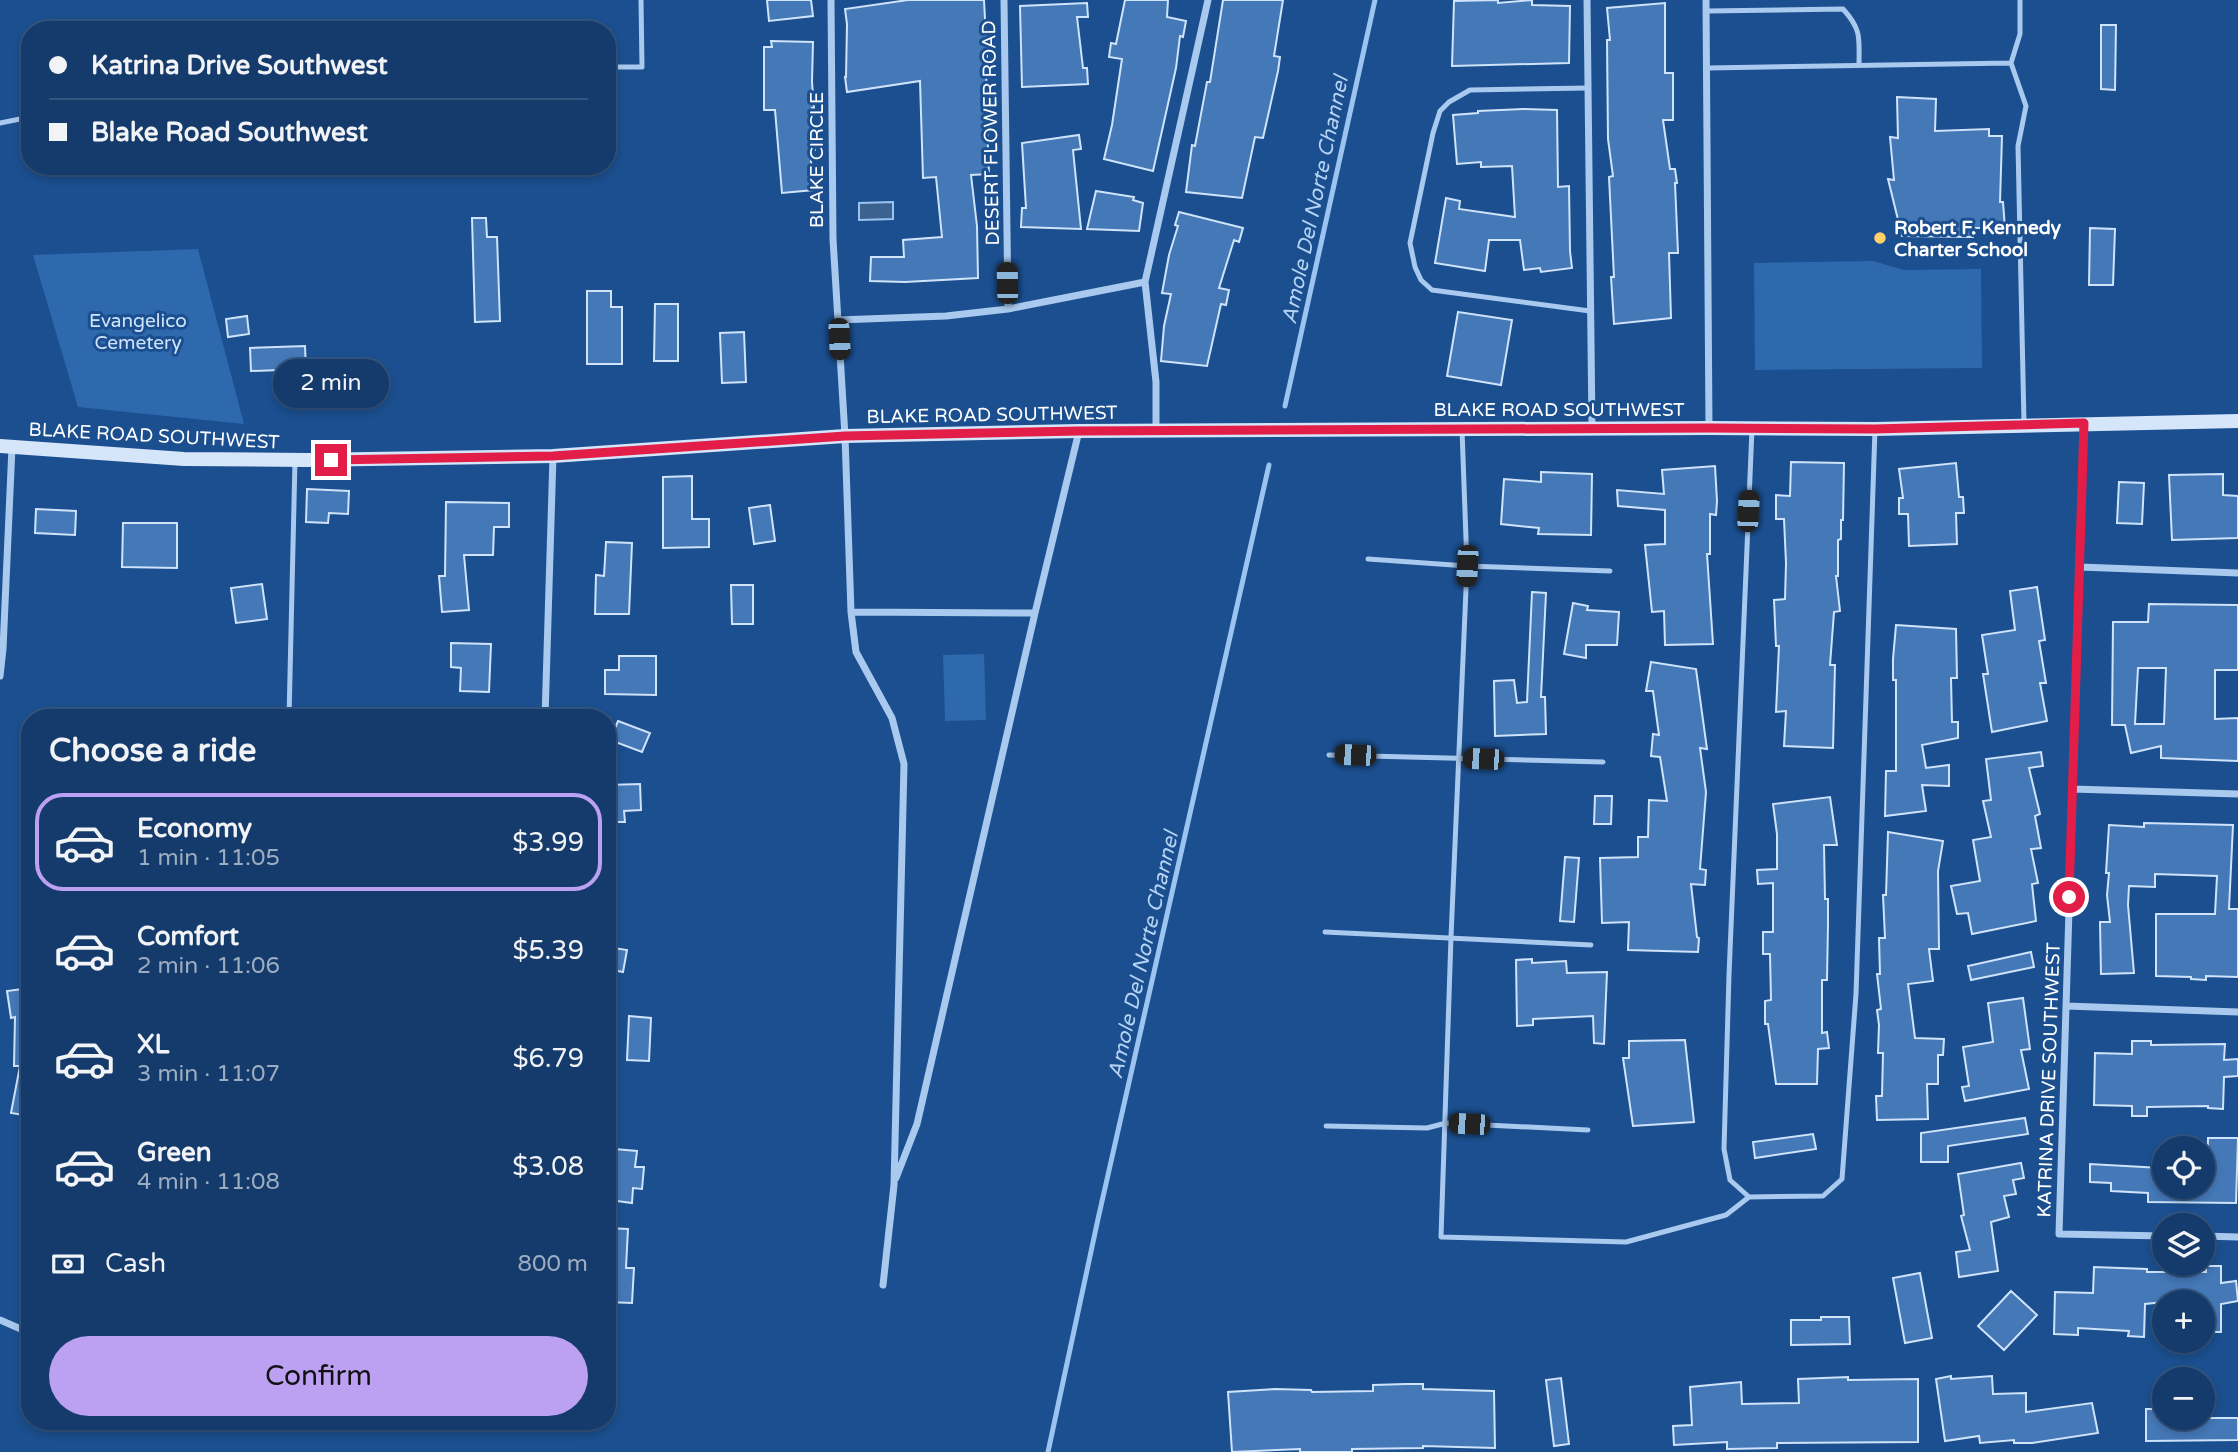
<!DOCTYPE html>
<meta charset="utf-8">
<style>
:root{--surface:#143b6b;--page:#1d4271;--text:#f1f3f6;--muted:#9dadc1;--line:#33557e;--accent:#bca0f2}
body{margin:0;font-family:"Varela Round",sans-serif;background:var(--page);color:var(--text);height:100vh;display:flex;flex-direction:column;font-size:26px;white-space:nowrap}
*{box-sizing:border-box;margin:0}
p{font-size:23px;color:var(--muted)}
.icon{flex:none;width:38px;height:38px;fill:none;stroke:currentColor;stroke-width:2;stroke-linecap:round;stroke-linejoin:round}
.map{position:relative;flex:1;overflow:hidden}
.sheet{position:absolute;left:21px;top:709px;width:595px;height:721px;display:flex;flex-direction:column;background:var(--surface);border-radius:28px;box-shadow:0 4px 10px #0003,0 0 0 2px var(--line)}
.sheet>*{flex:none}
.hud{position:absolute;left:21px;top:21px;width:595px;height:154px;border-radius:28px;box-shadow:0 4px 10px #0003,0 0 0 2px var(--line);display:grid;align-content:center;height:154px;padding:0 28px;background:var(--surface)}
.buttons{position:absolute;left:2152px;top:1136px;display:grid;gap:14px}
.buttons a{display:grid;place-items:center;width:63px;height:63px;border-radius:50%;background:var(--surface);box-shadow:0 4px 10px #0003,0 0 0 2px var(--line);font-size:35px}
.end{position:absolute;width:32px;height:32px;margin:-16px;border:9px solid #e11d48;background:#fff;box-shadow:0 0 0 4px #fff}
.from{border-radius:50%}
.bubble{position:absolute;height:49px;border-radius:24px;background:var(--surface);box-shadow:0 4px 10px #0003,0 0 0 2px var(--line);font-size:23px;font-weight:600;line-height:49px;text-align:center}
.car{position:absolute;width:21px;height:42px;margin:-21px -10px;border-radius:9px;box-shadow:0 0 5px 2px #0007;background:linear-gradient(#222 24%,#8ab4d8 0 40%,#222 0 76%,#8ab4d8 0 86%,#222 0)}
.hud b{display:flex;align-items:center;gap:24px;height:66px;font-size:26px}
.hud b+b{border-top:2px solid var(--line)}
.hud i{width:18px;height:18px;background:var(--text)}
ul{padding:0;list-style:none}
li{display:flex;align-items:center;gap:21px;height:98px;margin:0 14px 10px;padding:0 14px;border:4px solid transparent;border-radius:28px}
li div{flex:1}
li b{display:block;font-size:26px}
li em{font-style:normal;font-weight:600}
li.current{border-color:var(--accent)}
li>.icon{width:63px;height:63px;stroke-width:1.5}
h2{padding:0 28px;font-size:32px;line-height:84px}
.pay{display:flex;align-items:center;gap:18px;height:77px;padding:0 28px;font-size:26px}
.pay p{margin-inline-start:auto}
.action{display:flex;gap:14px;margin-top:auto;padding:14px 28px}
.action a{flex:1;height:80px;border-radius:42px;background:var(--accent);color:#111;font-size:28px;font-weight:600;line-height:80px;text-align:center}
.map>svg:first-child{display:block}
.green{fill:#2e69ad}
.water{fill:#3c6290;stroke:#9cc4f0;stroke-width:2}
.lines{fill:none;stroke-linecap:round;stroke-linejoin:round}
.stream{stroke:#9cc4f0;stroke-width:5}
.building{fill:#4478b7;stroke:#cfe3fa;stroke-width:2;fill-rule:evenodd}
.lane{stroke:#a9c9ee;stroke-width:5}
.street{stroke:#a9c9ee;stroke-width:7}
.secondary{stroke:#d6e6fa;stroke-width:14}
.route{stroke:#e11d48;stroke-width:9}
.poi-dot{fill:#ffd166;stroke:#1b4f8f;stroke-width:2.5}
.labels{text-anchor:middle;stroke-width:6;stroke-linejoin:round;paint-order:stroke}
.street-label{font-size:19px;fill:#fff;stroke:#1b4f8f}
.poi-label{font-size:19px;font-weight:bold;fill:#fff;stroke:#1b4f8f;text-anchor:start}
.park-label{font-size:19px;fill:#cfe3fa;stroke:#1b4f8f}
.water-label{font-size:21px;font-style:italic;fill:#b5d3f5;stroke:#1b4f8f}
</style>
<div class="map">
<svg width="2238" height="1452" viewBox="0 0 2238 1452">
<rect width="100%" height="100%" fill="#1b4f8f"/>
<path class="green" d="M198 249 244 424 78 407 33 255Z
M1873 261 1904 270 1981 269 1982 368 1755 370 1754 263Z
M984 654 986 720 945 721 943 655Z"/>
<path class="water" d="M893 202V219L859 220V203Z"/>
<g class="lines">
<path class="stream" d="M1285 406 1375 0
M1048 1452 1098 1219 1269 465"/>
</g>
<path class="building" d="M767 0H811L813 16 769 21Z
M908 0H984L987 57 986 93 989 174 971 175 977 226 978 278 905 282 870 281 871 257H904L903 240 942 237 936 177 923 178 920 81 847 92 845 77H846L847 24 845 9Z
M1125 0H1168L1167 17 1186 21 1183 37 1180 36 1176 68 1153 171 1104 159 1112 125 1122 59 1109 57 1111 43 1116 44Z
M1223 0H1283L1274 56 1280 57 1278 71 1263 138 1255 137 1242 198 1186 192 1192 145 1195 146 1207 82H1210Z
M1498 0V3L1532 0V5L1570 6 1569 63 1452 66 1454 1Z
M1087 3 1088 17H1077L1083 68H1087L1088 84 1022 87 1020 6Z
M1665 3V73H1673V120H1663L1670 169H1675L1677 183H1675L1678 253H1669L1671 318 1614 324 1611 277H1614L1609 177 1613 176 1608 139 1607 40H1610L1607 8Z
M2101 25H2116L2115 90 2101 89Z
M771 41 813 42 812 82 814 108H812L815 150 810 151 814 190 782 193 775 110H764V47H772Z
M1897 97 1936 99 1935 131 1989 129V136H2002L2000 202H2003L2005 228H1973V237L1902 236 1888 179 1894 180 1890 137 1898 138Z
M1524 109 1557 110 1558 187 1569 186 1570 251 1572 268 1541 272 1540 268 1524 270 1520 240H1489L1485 271 1435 263 1446 198 1460 201 1459 209 1515 217 1512 166 1481 167V162L1457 164 1453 115 1478 113V111Z
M1079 135 1081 149 1073 150 1081 229 1021 227 1022 208H1026L1022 143Z
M1096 191 1134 197 1133 200 1143 203 1139 231 1087 229Z
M1179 212 1243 228 1239 242 1234 240 1219 288 1229 290 1226 305 1221 304 1207 366 1161 361 1164 326 1171 294 1162 293 1169 255 1178 226 1175 225Z
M472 218H486L487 237H497L500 321 475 322Z
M2090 228 2115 229 2113 285H2089Z
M587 291H611V307H622V364H587Z
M655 304H678V361H654Z
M1458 312 1512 320 1501 385 1447 376Z
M247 316 249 334 228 337 226 319Z
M744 332 746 382 722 383 720 333Z
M305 346 306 369 251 371 250 348Z
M1791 462 1844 463 1843 520H1841V539L1838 540V576H1836L1840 611 1834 612 1830 665H1835L1833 748 1784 746 1786 711 1776 712 1779 646H1776L1774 600 1785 599 1786 563 1784 519H1776V495L1790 496Z
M1956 463 1959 497H1963L1964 513H1956L1957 544 1909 546 1908 514H1899V498H1903L1899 469Z
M1715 466 1717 501 1716 515 1710 514V554H1707L1713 644 1665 645 1664 611 1652 612 1645 545 1665 544V510L1618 506 1617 490 1664 494 1662 470Z
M1541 472 1592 474 1591 535 1538 534 1539 528 1501 524 1504 479 1541 482Z
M2223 474V495L2238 496V538L2172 540 2169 475Z
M692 476V519H709V547L663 548V477Z
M2119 482 2144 483 2142 524 2117 523Z
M307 489 349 491 348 514 329 513 328 523 306 522Z
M446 502 509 503V527H494L493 555H464L469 610 442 612 439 576H445Z
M770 505 775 541 754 544 749 508Z
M36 509 76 511 75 535 35 533Z
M123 523H177V568L122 567Z
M606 542 632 543 629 614H595L596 575 604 576Z
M262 584 267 619 236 623 231 588Z
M731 585H753V624H732Z
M2037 587 2045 640 2039 641 2046 683H2040L2047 721 1992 732 1983 674H1988L1982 635 2015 630 2010 591Z
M1532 592 1546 593 1541 697H1545L1546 734 1495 736 1494 681 1514 680 1517 703 1527 702Z
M1573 603 1588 606 1587 610 1619 612 1617 645H1586V658L1564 654Z
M2149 604 2238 605V670H2215V719L2238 718V761L2161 758V746L2131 753 2125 725H2112L2113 622H2148ZM2138 668H2166L2164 724H2135Z
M1896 625 1956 629 1957 678H1951L1952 722H1958V738L1922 745 1926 768 1949 765V786L1922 785 1926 811 1885 816 1886 771H1896V680H1893V659Z
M451 643 491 644 489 692 460 691 461 668 451 667Z
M619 656H656V695L605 694V670H619Z
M1651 662 1696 669 1707 749 1700 748 1706 792 1700 869 1706 870 1705 885 1691 884 1697 937 1699 938 1698 952 1628 950 1629 922 1602 923 1600 858 1638 857V837H1648L1649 800 1667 801 1660 757 1651 756 1653 734 1659 735 1653 691H1646Z
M618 721 650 733 642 752 610 740Z
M2041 752 2043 766 2029 768 2040 814 2035 816 2041 848 2031 849 2038 883 2032 884 2036 921 1972 934 1968 913 1957 914 1951 886 1980 881 1973 840 1991 837 1983 801 1991 800 1986 759Z
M640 784 641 810 624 811 625 822H607V785Z
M1595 796H1612L1611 824H1594Z
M1830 797 1837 845H1824L1825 899H1828V924L1827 980H1822V1033L1827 1032 1829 1048 1818 1049 1817 1084H1776L1768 1024H1765V1001L1771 1000 1770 954H1763V932H1773V883L1758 884 1757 870 1777 869V834L1773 804Z
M2144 823 2233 825 2229 909H2238V977L2206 976V980L2191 979V977L2156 976V914H2215L2217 876 2155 874V887L2129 886 2128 905 2134 973 2101 974 2100 922H2110L2107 895 2109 873H2106L2109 825 2144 827Z
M1888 832 1943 841 1938 871 1939 949H1929L1933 981 1908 984 1915 1038 1944 1039 1943 1055H1938V1084H1927L1928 1119 1877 1120 1876 1096H1882L1883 1053H1878L1879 1025 1877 1010 1881 1009 1877 974H1880L1879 938H1885L1883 895H1886Z
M1565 857 1579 858 1574 922 1560 921Z
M607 947 627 950 623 972 607 969Z
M2031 952 2034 967 1971 980 1968 966Z
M1532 959V963L1566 961 1567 973 1607 972 1604 1044 1594 1043 1593 1016 1533 1019V1025L1517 1026 1516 960Z
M30 988V1116L11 1113 20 1066H14L15 1017 11 1018 7 991Z
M2023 998 2030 1049 2021 1050 2029 1089 1965 1101 1962 1087 1969 1086 1963 1047 1993 1042 1988 1003Z
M629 1016 651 1018 649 1061 627 1060Z
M1685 1040 1694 1122 1633 1126 1623 1058H1629V1041Z
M2132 1041H2151V1045L2225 1044 2224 1060 2238 1059V1076L2224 1077 2223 1109 2208 1108V1106L2147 1107V1116H2132V1106L2094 1105 2095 1053 2132 1054Z
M2025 1118 2028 1134 1948 1146V1162H1921V1133Z
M1813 1134 1816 1149 1755 1158 1753 1142Z
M2208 1138H2238L2236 1203 2148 1202V1193L2111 1191V1183L2090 1182V1164L2161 1168 2162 1186H2207Z
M614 1149 637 1151 635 1167H644L642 1189 633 1188 632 1203 609 1200Z
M2021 1163 2024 1178 2013 1180 2016 1194 2004 1196 2009 1217 1991 1222 1998 1271 1959 1277 1956 1252 1970 1250 1961 1216 1964 1215 1958 1174Z
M607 1228 628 1229 626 1268H634L632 1303 607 1302Z
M2206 1266H2221V1283L2236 1281 2238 1301 2221 1304V1332H2205L2206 1302H2165L2145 1304 2144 1337 2128 1336 2129 1331 2078 1328V1335L2054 1334 2055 1292 2093 1293 2094 1267 2147 1269V1272H2206Z
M1920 1273 1932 1338 1905 1343 1893 1278Z
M2011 1291 2037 1315 2004 1350 1978 1326Z
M1821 1317H1849L1850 1344 1791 1345V1320H1821Z
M1951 1376V1379L1992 1376 1993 1394 2026 1393V1412L2092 1403 2098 1433 2032 1443H2014V1440L1980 1443 1979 1436 1945 1441 1936 1379Z
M1848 1377V1380L1918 1379V1442L1777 1443V1448L1727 1449V1442L1674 1445 1673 1426 1692 1425 1690 1387 1741 1382 1742 1404 1799 1403 1798 1379Z
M1561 1378 1569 1444 1554 1446 1546 1380Z
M1406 1384H1423V1389L1494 1391 1495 1448 1423 1446V1448L1352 1449V1452H1300V1449L1232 1452 1228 1392 1275 1389 1311 1390 1312 1392 1373 1391V1385Z
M2146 1409H2165V1418H2238V1440L2146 1441Z"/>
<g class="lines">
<path class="lane" d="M2020 0V34L2011 63 2026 106 2018 146 2024 423
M1707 11 1843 9C1862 30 1859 38 1859 65
M607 67H642L641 0
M1708 68 2011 63
M1588 88 1470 90 1449 102 1440 111 1433 133 1410 243 1415 267 1421 280 1432 290 1590 311
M0 123 30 117
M1752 429 1729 975 1724 1149 1730 1180 1749 1197 1823 1196 1842 1179 1856 994 1875 429
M1462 430 1467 566 1451 937 1441 1237 1626 1242 1726 1215 1749 1197
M1368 559 1467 566 1610 571
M289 718 295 460
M1329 755 1603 762
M1325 932 1591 945
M1326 1126 1427 1128 1446 1123 1588 1130"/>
<path class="street" d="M831 0 833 239 845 436 851 612 856 652 892 718 904 764 894 1185 883 1285
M1004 0 1008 309
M1587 0 1592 428
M1706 0 1709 428
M838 320 946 316 1008 309 1145 282
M2084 424 2059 1234 2165 1236
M1156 430V382L1145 282 1208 0
M2080 567 2238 573
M851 612 1035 613
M0 676 3 649 12 447
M545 718 553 456
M2072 789 2238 794
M2066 1006 2238 1012
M896 1178 917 1124 1035 613 1079 431
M2203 1236 2238 1237
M0 1320 30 1333"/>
<path class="secondary" d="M0 446 184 459 307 460 553 456 845 436 1079 431 1709 428 1875 429 2238 421"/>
</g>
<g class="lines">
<path class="route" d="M331 460 553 456 845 436 1079 431 1709 428 1875 429 2084 423 2069 897"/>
</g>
<circle class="poi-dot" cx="1880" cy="238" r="7"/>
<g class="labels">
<g class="street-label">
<text transform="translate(990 133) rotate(-91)" y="7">DESERT FLOWER ROAD</text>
<text transform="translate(816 160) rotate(-90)" y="7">BLAKE CIRCLE</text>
<text x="1559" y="416">BLAKE ROAD SOUTHWEST</text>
<text transform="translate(992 414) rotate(-1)" y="7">BLAKE ROAD SOUTHWEST</text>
<text transform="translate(154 435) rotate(3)" y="7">BLAKE ROAD SOUTHWEST</text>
<text transform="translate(2048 1080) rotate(-88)" y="7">KATRINA DRIVE SOUTHWEST</text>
</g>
<g class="poi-label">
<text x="1894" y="234">Robert F. Kennedy<tspan x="1894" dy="22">Charter School</tspan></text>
</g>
<g class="park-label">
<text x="138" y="327">Evangelico<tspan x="138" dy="22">Cemetery</tspan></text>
</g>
<g class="water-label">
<text transform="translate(1315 200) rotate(-78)" y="7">Amole Del Norte Channel</text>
<text transform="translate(1143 955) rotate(-77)" y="7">Amole Del Norte Channel</text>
</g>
</g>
</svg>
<div class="buttons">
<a><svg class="icon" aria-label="locate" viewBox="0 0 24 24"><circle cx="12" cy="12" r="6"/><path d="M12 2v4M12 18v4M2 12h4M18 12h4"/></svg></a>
<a><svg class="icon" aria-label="layers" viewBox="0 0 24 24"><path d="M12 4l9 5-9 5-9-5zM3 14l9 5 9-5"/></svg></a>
<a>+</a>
<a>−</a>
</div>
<i class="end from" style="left:2069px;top:897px"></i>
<i class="end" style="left:331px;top:460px"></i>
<div class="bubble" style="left:273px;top:359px;width:116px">2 min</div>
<i class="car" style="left:1007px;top:283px;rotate:359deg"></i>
<i class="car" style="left:839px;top:339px;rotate:177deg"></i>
<i class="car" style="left:1748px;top:511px;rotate:3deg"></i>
<i class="car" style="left:1467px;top:566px;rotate:183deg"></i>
<i class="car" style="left:1355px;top:755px;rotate:272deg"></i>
<i class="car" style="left:1483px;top:759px;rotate:272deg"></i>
<i class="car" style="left:1469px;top:1124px;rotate:273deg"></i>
<div class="hud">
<b><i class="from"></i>Katrina Drive Southwest</b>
<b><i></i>Blake Road Southwest</b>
</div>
<section class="sheet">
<h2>Choose a ride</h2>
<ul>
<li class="current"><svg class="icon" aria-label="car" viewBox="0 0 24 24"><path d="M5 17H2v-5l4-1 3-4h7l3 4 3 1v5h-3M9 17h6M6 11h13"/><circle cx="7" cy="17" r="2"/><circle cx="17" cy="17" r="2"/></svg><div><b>Economy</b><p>1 min · 11:05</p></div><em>$3.99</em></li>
<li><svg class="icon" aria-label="car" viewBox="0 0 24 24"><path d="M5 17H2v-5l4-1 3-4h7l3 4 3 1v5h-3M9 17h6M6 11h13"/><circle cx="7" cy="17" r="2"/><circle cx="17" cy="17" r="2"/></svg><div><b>Comfort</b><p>2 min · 11:06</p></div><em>$5.39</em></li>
<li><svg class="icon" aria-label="car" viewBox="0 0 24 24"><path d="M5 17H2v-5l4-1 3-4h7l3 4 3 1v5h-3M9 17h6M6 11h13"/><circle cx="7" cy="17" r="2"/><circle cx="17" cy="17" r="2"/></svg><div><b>XL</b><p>3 min · 11:07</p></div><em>$6.79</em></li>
<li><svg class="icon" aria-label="car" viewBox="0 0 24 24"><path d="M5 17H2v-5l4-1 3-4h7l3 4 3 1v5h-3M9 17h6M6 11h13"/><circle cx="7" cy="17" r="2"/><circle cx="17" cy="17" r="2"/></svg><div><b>Green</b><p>4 min · 11:08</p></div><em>$3.08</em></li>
</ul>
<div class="pay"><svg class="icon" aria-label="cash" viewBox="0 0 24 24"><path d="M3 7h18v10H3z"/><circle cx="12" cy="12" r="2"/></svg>Cash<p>800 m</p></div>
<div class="action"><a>Confirm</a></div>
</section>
</div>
